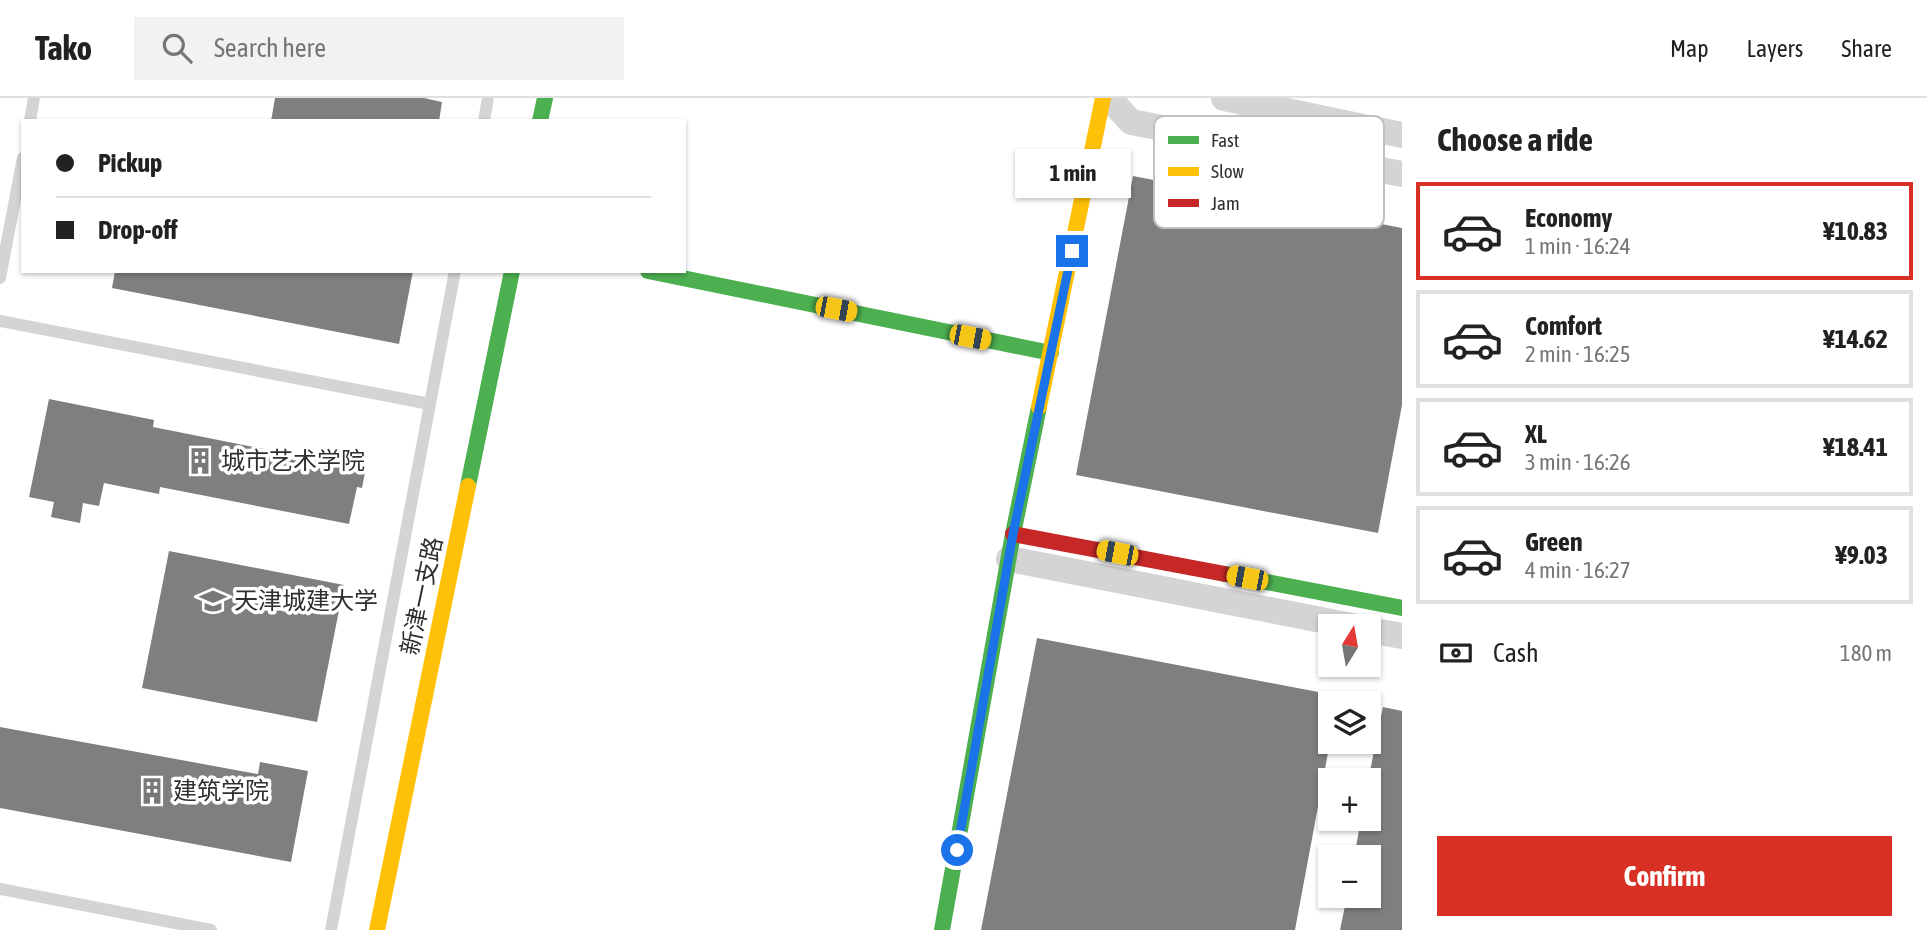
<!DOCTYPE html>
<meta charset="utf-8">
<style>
:root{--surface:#fff;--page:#f2f2f2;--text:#222;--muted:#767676;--line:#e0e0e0;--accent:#d93025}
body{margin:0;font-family:"Asap Condensed","Noto Sans SC",sans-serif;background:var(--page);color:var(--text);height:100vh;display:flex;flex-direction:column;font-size:26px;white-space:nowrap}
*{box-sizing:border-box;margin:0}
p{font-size:23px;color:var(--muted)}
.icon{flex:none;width:38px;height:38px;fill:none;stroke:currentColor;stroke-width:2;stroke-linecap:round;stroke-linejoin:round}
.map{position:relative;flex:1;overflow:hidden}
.panel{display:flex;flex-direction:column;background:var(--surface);width:525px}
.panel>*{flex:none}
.guide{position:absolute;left:21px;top:21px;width:665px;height:154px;border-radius:0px;box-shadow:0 2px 5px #0004;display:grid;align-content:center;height:154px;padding:0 35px;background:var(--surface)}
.needle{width:46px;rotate:11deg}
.buttons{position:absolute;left:1318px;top:516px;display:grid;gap:14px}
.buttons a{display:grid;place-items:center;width:63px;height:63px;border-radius:0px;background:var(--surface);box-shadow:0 2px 5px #0004;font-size:35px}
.end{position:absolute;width:32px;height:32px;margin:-16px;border:9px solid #1a73e8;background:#fff;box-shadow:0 0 0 4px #fff}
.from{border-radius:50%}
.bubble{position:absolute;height:49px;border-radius:0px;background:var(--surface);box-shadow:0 2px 5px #0004;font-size:23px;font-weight:700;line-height:49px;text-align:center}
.car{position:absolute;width:21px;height:42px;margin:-21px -10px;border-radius:9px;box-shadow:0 0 5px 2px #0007;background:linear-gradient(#f5c518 24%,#345 0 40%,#f5c518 0 76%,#345 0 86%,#f5c518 0)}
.guide b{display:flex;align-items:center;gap:24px;height:66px;font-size:26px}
.guide b+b{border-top:2px solid var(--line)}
.guide i{width:18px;height:18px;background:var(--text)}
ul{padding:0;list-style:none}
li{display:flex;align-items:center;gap:21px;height:98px;margin:0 14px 10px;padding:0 21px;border:4px solid var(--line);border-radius:0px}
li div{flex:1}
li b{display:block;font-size:26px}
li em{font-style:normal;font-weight:700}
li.active{border-color:var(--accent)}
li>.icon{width:63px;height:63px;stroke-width:1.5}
h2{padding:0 35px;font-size:32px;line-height:84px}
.pay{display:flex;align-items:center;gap:18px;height:77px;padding:0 35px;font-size:26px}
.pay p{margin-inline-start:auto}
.cta{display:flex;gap:14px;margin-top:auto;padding:14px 35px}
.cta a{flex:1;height:80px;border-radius:0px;background:var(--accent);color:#fff;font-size:28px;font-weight:700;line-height:80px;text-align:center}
header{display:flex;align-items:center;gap:42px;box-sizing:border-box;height:98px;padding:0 35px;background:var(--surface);border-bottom:2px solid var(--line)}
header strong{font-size:33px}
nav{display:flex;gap:38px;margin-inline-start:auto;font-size:24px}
.search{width:490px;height:63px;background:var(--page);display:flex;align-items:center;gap:18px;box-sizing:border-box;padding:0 24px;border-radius:0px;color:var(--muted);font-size:26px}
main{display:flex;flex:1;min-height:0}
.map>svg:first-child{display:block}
.building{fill:#7f7f7f}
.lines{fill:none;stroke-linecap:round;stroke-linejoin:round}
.lane{stroke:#d4d4d4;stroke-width:12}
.street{stroke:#d4d4d4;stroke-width:26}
.fast{stroke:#4caf50;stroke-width:16}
.slow{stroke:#ffc107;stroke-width:16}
.jam{stroke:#c62828;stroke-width:16}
.route{stroke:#1a73e8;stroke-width:9}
.labels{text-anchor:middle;stroke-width:7;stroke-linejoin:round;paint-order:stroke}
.poi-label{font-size:24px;fill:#2f2f2f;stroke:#fff;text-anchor:start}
.street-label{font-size:24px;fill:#2f2f2f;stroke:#fff}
.key{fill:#fff;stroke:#c1c1c1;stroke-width:2}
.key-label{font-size:19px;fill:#2f2f2f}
</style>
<header>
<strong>Tako</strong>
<div class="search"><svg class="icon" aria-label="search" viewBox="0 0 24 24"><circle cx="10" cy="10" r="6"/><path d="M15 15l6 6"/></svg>Search here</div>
<nav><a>Map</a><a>Layers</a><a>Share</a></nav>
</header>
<main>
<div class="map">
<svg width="1402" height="832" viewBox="0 0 1402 832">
<rect width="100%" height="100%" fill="#fff"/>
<path class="building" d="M275 0H424L442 4 439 23H271Z
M1133 78 1402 130V307L1378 435 1076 377Z
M115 173 351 174 413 173 399 246 112 190Z
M49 301 154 322 153 329 324 363 326 356 367 364 362 390 357 389 349 426 160 389 159 396 104 385 99 408 83 405 80 425 51 419 54 404 29 399Z
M169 453 344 487 317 624 142 590Z
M1037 540 1339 598 1338 606H1330V644L1295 832H981Z
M1383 609 1402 613V832H1340L1347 798H1368V760H1354L1361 721H1368V683Z
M0 629 258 676 260 664 308 673 291 764 0 710Z"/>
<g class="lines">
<path class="lane" d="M30 23 34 0
M484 23 488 0
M0 180 23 60
M0 223 430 306
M0 791 211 832
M331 832 455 173"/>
<path class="street" d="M1109 0 1131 24 1402 76
M1224 0 1402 37
M1009 461 1352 528
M1368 532 1402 538"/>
<path class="fast" d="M540 23 545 0
M648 173 1051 255
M468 388 512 173
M1225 476 1402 510
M942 832 1013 436 1039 309"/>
<path class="slow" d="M1039 309 1103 0
M377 832 468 388"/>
<path class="jam" d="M1013 436 1225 476"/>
</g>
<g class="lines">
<path class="route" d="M957 752 1013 436 1072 153"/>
</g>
<defs>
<symbol id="building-bare" viewBox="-9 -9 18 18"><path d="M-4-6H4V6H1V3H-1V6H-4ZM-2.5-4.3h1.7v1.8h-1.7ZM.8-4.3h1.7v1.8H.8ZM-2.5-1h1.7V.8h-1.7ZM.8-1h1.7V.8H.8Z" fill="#787878" stroke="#fff" stroke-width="2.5" paint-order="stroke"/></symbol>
<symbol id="university-bare" viewBox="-9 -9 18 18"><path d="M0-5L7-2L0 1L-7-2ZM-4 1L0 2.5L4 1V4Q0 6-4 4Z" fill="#787878" stroke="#fff" stroke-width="2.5" paint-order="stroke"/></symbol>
</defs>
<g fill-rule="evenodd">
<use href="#building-bare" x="181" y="344" width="38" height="38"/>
<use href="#university-bare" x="194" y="484" width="38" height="38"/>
<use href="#building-bare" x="133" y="674" width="38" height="38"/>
</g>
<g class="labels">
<g class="poi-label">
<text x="221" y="371">城市艺术学院</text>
<text x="234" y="511">天津城建大学</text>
<text x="173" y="701">建筑学院</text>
</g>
<g class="street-label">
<text transform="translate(422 498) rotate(-78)" y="8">新津一支路</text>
</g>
</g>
<rect x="1154" y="18" width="230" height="112" rx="10" class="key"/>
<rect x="1168" y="38" width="31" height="8" fill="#4caf50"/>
<rect x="1168" y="69" width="31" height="9" fill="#ffc107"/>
<rect x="1168" y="101" width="31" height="8" fill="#c62828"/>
<g class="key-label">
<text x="1211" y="49">Fast</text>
<text x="1211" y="80">Slow</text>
<text x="1211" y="112">Jam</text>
</g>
</svg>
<div class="buttons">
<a><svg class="needle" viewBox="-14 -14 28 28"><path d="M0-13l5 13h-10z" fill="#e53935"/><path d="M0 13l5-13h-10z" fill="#767676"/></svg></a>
<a><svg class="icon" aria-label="layers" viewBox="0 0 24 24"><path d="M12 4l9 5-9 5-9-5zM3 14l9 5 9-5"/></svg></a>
<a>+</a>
<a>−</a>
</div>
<i class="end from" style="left:957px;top:752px"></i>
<i class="end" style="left:1072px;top:153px"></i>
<div class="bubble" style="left:1015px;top:51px;width:116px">1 min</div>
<i class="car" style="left:836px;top:211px;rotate:101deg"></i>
<i class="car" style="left:970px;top:239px;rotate:101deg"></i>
<i class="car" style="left:1117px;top:455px;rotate:281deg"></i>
<i class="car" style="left:1247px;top:480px;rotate:281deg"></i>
<div class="guide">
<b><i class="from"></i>Pickup</b>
<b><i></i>Drop-off</b>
</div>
</div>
<section class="panel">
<h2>Choose a ride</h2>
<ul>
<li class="active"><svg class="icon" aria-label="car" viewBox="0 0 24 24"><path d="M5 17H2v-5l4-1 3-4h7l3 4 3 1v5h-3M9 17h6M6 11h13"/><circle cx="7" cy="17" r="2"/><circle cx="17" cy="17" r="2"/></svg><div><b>Economy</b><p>1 min · 16:24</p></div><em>¥10.83</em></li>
<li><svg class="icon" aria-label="car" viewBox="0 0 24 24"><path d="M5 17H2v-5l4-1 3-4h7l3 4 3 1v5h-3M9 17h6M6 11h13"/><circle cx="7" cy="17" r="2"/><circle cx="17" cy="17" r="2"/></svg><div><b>Comfort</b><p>2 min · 16:25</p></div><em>¥14.62</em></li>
<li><svg class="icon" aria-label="car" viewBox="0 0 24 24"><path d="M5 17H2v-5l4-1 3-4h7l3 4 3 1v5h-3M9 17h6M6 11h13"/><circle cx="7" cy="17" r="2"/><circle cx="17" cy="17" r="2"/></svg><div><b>XL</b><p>3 min · 16:26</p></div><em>¥18.41</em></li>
<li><svg class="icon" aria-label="car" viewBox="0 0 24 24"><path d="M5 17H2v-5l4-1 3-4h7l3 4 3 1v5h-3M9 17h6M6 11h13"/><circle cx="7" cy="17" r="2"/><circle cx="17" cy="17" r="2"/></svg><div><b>Green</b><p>4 min · 16:27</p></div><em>¥9.03</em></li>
</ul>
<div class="pay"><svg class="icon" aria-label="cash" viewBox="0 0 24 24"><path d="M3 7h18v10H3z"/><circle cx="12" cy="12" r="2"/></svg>Cash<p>180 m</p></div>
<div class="cta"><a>Confirm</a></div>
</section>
</main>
